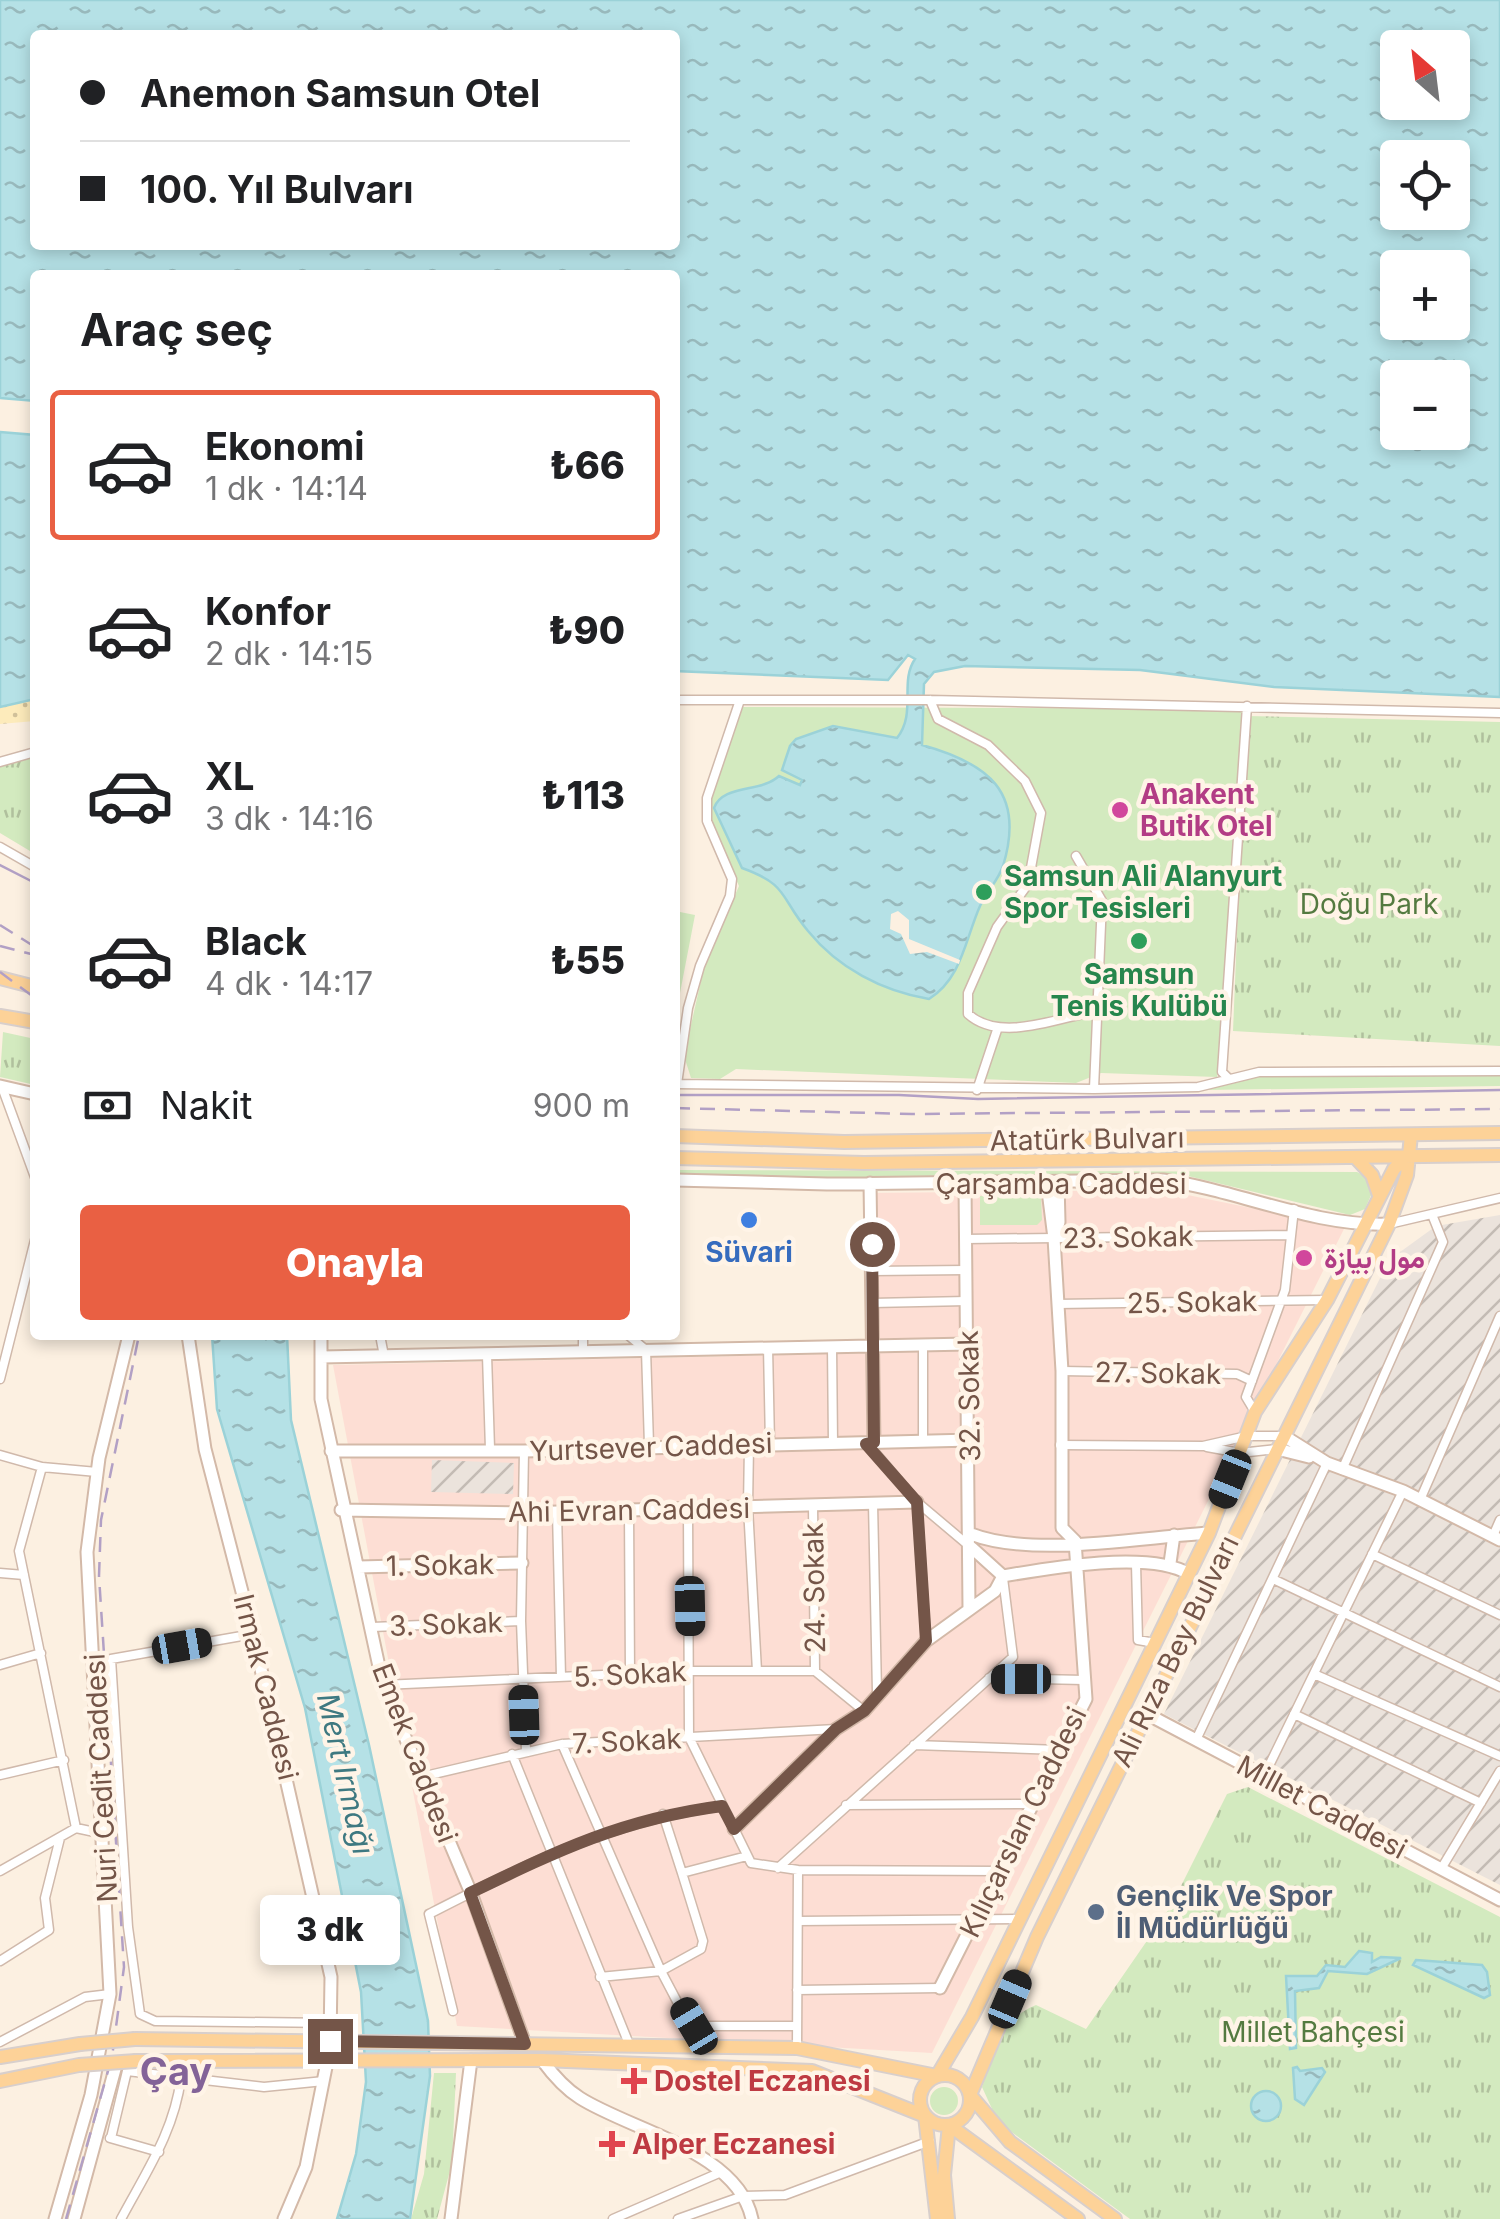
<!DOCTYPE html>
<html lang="tr">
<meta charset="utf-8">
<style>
:root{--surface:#fff;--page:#f6f6f6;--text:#202124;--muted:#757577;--line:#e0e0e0;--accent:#e96043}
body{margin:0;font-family:Inter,Vazirmatn,sans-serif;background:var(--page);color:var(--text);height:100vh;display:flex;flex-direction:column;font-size:38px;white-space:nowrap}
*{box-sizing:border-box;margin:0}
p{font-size:32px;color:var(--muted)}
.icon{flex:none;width:55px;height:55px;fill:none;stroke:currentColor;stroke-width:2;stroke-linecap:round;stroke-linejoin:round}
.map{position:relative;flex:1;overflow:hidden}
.details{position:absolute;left:30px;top:270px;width:650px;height:1070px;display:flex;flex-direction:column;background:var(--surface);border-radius:10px;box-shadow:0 5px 15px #0003}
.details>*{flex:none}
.hud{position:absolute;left:30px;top:30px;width:650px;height:220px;border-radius:10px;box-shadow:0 5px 15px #0003;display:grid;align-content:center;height:220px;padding:0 50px;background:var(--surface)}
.needle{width:65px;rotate:332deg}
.tools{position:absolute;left:1380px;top:30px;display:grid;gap:20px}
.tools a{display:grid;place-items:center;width:90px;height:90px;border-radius:10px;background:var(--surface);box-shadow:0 5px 15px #0003;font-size:50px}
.end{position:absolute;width:45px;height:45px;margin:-22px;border:12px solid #745548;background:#fff;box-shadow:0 0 0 5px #fff}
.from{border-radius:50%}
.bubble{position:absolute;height:70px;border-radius:10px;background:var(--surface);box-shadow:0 5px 15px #0003;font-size:32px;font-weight:800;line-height:70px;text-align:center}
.car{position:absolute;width:30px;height:60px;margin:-30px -15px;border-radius:12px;box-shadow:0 0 8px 2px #0007;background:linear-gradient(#222 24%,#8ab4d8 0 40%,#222 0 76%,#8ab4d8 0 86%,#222 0)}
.hud b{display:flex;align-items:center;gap:35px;height:95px;font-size:38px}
.hud b+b{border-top:2px solid var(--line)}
.hud i{width:25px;height:25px;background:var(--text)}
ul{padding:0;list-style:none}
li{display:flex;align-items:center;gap:30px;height:150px;margin:0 20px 15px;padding:0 30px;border:5px solid transparent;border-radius:10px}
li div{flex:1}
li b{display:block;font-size:38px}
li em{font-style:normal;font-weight:800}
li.on{border-color:var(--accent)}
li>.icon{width:90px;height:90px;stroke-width:1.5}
h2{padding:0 50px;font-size:45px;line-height:120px}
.pay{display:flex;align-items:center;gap:25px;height:110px;padding:0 50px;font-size:38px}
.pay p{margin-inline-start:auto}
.primary-button{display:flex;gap:20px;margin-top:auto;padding:20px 50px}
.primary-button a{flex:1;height:115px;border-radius:10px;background:var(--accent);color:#fff;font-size:40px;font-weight:800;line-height:115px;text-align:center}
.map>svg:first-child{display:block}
.commercial{fill:#fdded4}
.industrial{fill:url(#industrial-furrows)}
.grass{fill:#d3eabf}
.sand{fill:url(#sand-dots)}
.park{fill:url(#park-tufts)}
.water{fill:url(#water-ripples);stroke:#9bd2d8;stroke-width:2.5;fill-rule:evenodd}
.pier{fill:#fcf0e1}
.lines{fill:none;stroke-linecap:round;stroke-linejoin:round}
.street-casing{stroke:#d0b9ab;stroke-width:11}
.secondary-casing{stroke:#d3b9a8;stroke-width:15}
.primary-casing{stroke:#d8cfcc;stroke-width:16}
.street{stroke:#fff;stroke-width:8}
.secondary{stroke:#fff;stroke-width:11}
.primary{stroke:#fdd298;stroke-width:12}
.tram{stroke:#b2a0c5;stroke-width:2.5}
.rail{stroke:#b2a0c5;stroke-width:2.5;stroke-dasharray:15 10;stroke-linecap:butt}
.primary-bridge-casing{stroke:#d8cfcc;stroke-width:16;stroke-linecap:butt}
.primary-bridge{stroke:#fdd298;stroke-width:12}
.route{stroke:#745548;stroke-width:12}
.hotel-dot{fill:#d1479c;stroke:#fff4e7;stroke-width:4}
.leisure-dot{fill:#2e9e5b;stroke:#fff4e7;stroke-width:4}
.shop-dot{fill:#3f7fe0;stroke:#fff4e7;stroke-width:4}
.service-dot{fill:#5c6f8a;stroke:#fff4e7;stroke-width:4}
.health-dot{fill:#e0444e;stroke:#fff4e7;stroke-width:4}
.labels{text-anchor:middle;stroke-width:9;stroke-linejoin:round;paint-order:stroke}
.hotel-label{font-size:28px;font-weight:bold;fill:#b23c85;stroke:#fff4e7;text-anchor:start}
.leisure-label{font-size:28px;font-weight:bold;fill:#27864d;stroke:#fff4e7;text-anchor:start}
.park-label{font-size:28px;fill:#547a40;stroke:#fff4e7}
.street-label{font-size:28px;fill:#745548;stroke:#fff4e7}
.shop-label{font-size:28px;font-weight:bold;fill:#366cbe;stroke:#fff4e7}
.service-label{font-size:28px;font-weight:bold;fill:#4e5e75;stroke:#fff4e7;text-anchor:start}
.health-label{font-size:28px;font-weight:bold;fill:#be3a42;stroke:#fff4e7;text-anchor:start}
.water-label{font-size:30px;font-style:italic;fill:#3e7981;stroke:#fff4e7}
.district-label{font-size:38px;font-weight:bold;fill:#836398;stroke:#fff4e7}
</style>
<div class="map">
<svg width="1500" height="2219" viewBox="0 0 1500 2219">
<defs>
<pattern id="industrial-furrows" width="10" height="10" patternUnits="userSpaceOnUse" patternTransform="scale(2.5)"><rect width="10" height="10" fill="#ebe3dc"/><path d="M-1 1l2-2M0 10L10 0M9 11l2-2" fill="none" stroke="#c3bbb4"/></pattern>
<pattern id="sand-dots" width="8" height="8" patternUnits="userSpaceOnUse" patternTransform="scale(2.5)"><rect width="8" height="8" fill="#fdebbb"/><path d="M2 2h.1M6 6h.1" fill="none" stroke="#d1c19a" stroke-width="1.8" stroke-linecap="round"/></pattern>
<pattern id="park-tufts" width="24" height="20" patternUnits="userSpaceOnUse" patternTransform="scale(2.5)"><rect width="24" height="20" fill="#d3eabf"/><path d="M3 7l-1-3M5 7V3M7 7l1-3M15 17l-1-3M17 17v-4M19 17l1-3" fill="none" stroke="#b0c09d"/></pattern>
<pattern id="water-ripples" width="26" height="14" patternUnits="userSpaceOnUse" patternTransform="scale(2.5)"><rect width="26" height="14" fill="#b5e1e6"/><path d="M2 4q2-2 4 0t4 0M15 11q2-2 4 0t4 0" fill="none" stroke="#98b9bc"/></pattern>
</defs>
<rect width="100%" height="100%" fill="#fcf0e1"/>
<path class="commercial" d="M1163 1190 1345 1227 932 2053 457 2026 333 1365 871 1353 868 1193Z"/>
<path class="industrial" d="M1500 1215V1885L1164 1714 1389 1260 1436 1226Z
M432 1460 514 1463 513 1494 431 1492Z"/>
<path class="grass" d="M741 707 1244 709 1217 1077 1101 1073 1076 1083 736 1069 720 1079 691 1078 684 1056 705 963 739 886 709 819V800Z
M675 911 695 915 675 1019Z
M1500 1076V1086L1206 1090 1259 1077Z
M675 1170 1357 1172 1365 1176 1372 1193 1365 1209 1350 1215 1188 1176 702 1178 675 1175Z
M1041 1195 1042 1220 1037 1225H980V1196Z
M930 2101a14 14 0 1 1 28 0a14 14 0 1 1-28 0Z"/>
<path class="sand" d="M35 699V721L0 724V707Z"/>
<path class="park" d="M1246 716 1500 722V1046L1233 1031Z
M35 754V854L0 833V764Z
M3 1032 35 1039V1085L0 1077Z
M1248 1787 1500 1917V2219H1130L998 2122 982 2087C994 2053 1000 2019 1036 2005L1086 2029 1171 1906 1227 1794Z
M434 2073H456L452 2163 437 2219H411L424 2174Z"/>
<path class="water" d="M0 0H1500V697L1274 687 1140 670 965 666 934 672 924 684 922 745C987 763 1026 791 1003 866 998 881 986 892 980 906 965 940 962 978 929 999 882 991 838 968 808 931 779 896 789 885 742 868L714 808C723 784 761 793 779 776L800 785 802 780 782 770 790 746 796 739 833 726 897 738C917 713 899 682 915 659L908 655 888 680 675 671V275H35V401L0 398ZM35 35H675V245H35ZM1398 48H1452V102H1398ZM1398 158H1452V212H1398ZM1398 268H1452V322H1398ZM1398 378H1452V432H1398Z
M0 432 35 435V699L0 707Z
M212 1335H287L291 1420 369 1745 428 2021 430 2076 410 2219H337L356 2154 366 2082 361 1992 305 1708 217 1409Z
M1359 1951 1372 1953V1962L1381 1957 1401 1958 1367 1974 1328 1971 1319 1988 1295 1991 1296 2048 1290 2049 1286 1976H1317L1326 1965 1345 1967Z
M1416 1960 1482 1965 1487 1972 1490 1995 1484 1998 1413 1965Z
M1297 2067 1300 2071 1322 2068 1325 2072 1304 2105 1295 2099 1293 2068Z
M1251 2106a15 15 0 1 1 30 0a15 15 0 1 1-30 0Z"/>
<path class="pier" d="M898 911 909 920V939L960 960 959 964 927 952 910 954 901 934 890 929 891 914Z"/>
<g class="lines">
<defs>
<path id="street" d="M675 700H930L1500 713
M930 700 938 719 988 745 1025 781 1041 813 1028 884 997 927 968 993V1014C1000 1043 1057 1018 1096 1011
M0 762 35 752
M0 847 35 867
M1076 856 1102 901 1094 1089
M1229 1079 1222 1072 1247 706
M675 1084 1094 1089 1198 1087 1259 1072 1500 1071
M677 1084 688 1008 700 966 730 896 732 879 707 821V798L740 700
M2 1087 35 1177
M977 1090 997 1030
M1389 1224 1500 1198
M966 1239 1290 1235
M872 1271 966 1270
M872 1303 967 1301
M1057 1304 1327 1300
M380 1335 384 1356
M628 1335 646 1350 649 1445
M923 1345V1442
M832 1346 833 1443
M768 1347 770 1444
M583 1352V1335
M487 1355 490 1449
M1062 1371 1237 1374 1252 1381
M0 1379 35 1240
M1255 1412 1246 1397 1285 1290 1294 1209
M867 1443 917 1502 968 1545
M749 1445 748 1507 757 1671
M1060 1445 1203 1446 1247 1436H1284
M1207 1447 1240 1453 1277 1449
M524 1451 521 1621 526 1751
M0 1455 42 1467 97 1472
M42 1467 19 1551 76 1828
M1342 1470 1443 1242 1433 1217
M1420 1500 1500 1316
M917 1502 926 1641
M873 1503 877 1692
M813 1505 815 1671
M688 1509 689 1737 751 1863 798 1870 1000 1871
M629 1511 630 1674
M557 1512 561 1677
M1493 1536 1500 1520
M1372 1554 1500 1615
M1136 1564 1138 1640 1155 1643
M0 1573 24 1575
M1273 1579 1500 1687
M372 1627 521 1621
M253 1634 111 1659 128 1927 140 2014 155 2021 333 2023
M0 1665 41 1653
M1314 1674 1500 1756
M989 1678 1084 1680
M383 1685 692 1671H815L864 1711
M1294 1714 1481 1803
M1196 1740 1327 1463
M562 1744 661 1971 701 2047
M914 1745 1060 1750
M512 1754 629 2044
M0 1775 64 1760
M1264 1776 1403 1491
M421 1777 562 1744 836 1729
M846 1805 1034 1804
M663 1814 682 1873
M778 1868 1013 1657 1003 1578
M1441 1869 1500 1771
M0 1871 76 1828 104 1834
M798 1921 1020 1919
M0 1961 49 1930 45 1898 60 1838
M600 1977 661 1971 701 1949 703 1941 682 1873 747 1856
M797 1990 940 1988
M453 2011 429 1914C527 1864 612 1820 723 1806
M694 2026H797
M0 2042 85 1997 110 1994
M797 2048 798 1870
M110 2138 159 2152
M111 2138 127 2071 264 2087 324 2081
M121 2219C146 2172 174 2132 181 2078
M613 2219 719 2173
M678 2219 743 2196 785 2195 930 2141"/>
<path id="secondary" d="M0 1086 35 1094
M675 1180 827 1184 1163 1180C1238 1190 1313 1227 1389 1224
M870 1183 874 1442
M1047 1183 1054 1238
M965 1184 969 1608
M188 1335 205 1449 253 1634 331 1977 330 2041
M321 1335V1399L383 1685 471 1893 525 2044
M321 1357 968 1344
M1284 1436 1327 1463 1403 1491 1500 1540
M1277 1449 1309 1457
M331 1451H524L971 1440
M341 1510 522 1513 917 1502
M971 1534C1033 1558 1142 1537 1209 1533
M972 1548 1003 1576C1049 1568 1150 1550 1189 1574
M1170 1563 1174 1535
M358 1567 522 1563
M1145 1713 1500 1900
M734 1829 836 1729 864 1711 926 1641 995 1591 1003 1576
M940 1988 1086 1699 1075 1541 1062 1528V1371L1054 1238 1059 1222 1058 1182
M542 2060C553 2075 564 2088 580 2098 630 2130 738 2151 752 2219
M55 2219 91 2095 110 1994 87 1552 99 1458 129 1335
M74 2219 115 2069
M284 2219 306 2167 327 2062
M451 2219 471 2060"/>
<path id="primary" d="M0 978 35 987
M0 1016 35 1022
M675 1136 844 1142 1500 1133
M675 1158 864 1163 1500 1155
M1356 1158 1372 1175 1379 1195
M135 2039 797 2048 937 2076 972 2017 1209 1533 1255 1412 1327 1300 1394 1169 1408 1155
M0 2057 80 2044
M136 2061 542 2060 812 2071 925 2116 937 2219
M920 2100a25 25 0 1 1 50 0a25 25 0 1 1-50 0Z
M0 2081 79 2065
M949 2125 1078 2219
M948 2219 944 2175 949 2125
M1115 2219 1010 2142 970 2095 1037 1937 1389 1224 1407 1175 1411 1135"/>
</defs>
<use href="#street" class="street-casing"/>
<use href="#secondary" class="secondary-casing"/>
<use href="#primary" class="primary-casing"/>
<use href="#street" class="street"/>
<use href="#secondary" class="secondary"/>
<use href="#primary" class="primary"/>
<path class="tram" d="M0 865 35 883
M675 1095H899L978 1099 1500 1090"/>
<path class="rail" d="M0 925 35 947
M0 946 35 955
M0 972 35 998
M675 1108 912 1114 1500 1109
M66 2219 112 2057 124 1967 99 1576 101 1520 139 1335"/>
<defs>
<path id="primary-bridge" d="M80 2044 135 2039
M79 2065 136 2061"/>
</defs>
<use href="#primary-bridge" class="primary-bridge-casing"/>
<use href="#primary-bridge" class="primary-bridge"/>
</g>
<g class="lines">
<path class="route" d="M330 2041 525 2044 470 1893C559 1850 623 1819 722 1806L734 1829 836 1729 864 1711 926 1641 917 1502 866 1444 874 1442 872 1244"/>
</g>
<g class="hotel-dot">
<circle cx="1120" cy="810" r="10"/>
<circle cx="1304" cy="1258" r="10"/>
</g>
<g class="leisure-dot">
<circle cx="984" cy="892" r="10"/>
<circle cx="1139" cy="941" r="10"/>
</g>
<circle class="shop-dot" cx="749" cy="1220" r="10"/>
<circle class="service-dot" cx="1096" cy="1912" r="10"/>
<g class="health-dot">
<path d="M629 2066h10v10h10v10h-10v10h-10v-10h-10v-10h10z"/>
<path d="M607 2129h10v10h10v10h-10v10h-10v-10h-10v-10h10z"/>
</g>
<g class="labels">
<g class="hotel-label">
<text x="1140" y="804">Anakent<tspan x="1140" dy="32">Butik Otel</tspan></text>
<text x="1324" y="1268">مول بيازة</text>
</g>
<g class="leisure-label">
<text x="1004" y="886">Samsun Ali Alanyurt<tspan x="1004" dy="32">Spor Tesisleri</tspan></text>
<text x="1139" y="984" text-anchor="middle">Samsun<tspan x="1139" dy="32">Tenis Kulübü</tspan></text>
</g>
<g class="park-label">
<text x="1369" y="914">Doğu Park</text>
<text x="1313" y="2042">Millet Bahçesi</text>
</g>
<g class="street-label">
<text transform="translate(1087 1139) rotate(-1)" y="10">Atatürk Bulvarı</text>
<text x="1061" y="1194">Çarşamba Caddesi</text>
<text transform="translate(1128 1237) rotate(-1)" y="10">23. Sokak</text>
<text transform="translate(1192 1302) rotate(-1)" y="10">25. Sokak</text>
<text transform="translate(1158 1373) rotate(1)" y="10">27. Sokak</text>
<text transform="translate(969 1396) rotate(-91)" y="10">32. Sokak</text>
<text transform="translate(651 1447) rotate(-2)" y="10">Yurtsever Caddesi</text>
<text transform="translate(629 1510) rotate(-1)" y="10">Ahi Evran Caddesi</text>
<text transform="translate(440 1565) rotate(-1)" y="10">1. Sokak</text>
<text transform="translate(814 1588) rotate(-91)" y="10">24. Sokak</text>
<text transform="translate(446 1624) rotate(-2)" y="10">3. Sokak</text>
<text transform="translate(1175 1651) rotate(-64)" y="10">Ali Rıza Bey Bulvarı</text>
<text transform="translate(630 1674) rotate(-3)" y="10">5. Sokak</text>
<text transform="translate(266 1687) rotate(76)" y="10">Irmak Caddesi</text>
<text transform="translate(627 1741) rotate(-3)" y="10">7. Sokak</text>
<text transform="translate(415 1753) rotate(69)" y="10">Emek Caddesi</text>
<text transform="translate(101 1778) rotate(-93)" y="10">Nuri Cedit Caddesi</text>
<text transform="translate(1322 1807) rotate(28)" y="10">Millet Caddesi</text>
<text transform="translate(1023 1822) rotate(-64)" y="10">Kılıçarslan Caddesi</text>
</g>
<g class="shop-label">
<text x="749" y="1262">Süvari</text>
</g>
<g class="service-label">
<text x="1116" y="1906">Gençlik Ve Spor<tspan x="1116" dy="32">İl Müdürlüğü</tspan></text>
</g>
<g class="health-label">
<text x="654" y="2091">Dostel Eczanesi</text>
<text x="632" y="2154">Alper Eczanesi</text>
</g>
<g class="water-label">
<text transform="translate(345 1774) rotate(77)" y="10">Mert Irmağı</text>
</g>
<g class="district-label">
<text x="176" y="2085">Çay</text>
</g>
</g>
</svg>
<div class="tools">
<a><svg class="needle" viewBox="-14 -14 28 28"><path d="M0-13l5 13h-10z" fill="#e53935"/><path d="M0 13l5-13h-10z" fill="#757577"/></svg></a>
<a><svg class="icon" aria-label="locate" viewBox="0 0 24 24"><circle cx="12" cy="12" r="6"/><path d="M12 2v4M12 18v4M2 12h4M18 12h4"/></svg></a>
<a>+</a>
<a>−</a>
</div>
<i class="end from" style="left:872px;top:1244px"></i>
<i class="end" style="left:330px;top:2041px"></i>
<div class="bubble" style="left:260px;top:1895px;width:140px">3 dk</div>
<i class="car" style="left:1230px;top:1479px;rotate:202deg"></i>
<i class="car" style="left:690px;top:1606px;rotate:179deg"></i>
<i class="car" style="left:182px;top:1646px;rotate:80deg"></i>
<i class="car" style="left:1021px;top:1679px;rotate:270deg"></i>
<i class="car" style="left:524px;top:1715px;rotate:358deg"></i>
<i class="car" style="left:1010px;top:1999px;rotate:23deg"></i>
<i class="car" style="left:694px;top:2026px;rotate:329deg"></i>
<div class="hud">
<b><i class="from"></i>Anemon Samsun Otel</b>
<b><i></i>100. Yıl Bulvarı</b>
</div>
<section class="details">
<h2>Araç seç</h2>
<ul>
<li class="on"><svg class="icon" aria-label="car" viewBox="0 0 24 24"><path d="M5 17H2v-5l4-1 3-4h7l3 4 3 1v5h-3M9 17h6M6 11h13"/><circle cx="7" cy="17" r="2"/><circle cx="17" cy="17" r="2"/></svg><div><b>Ekonomi</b><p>1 dk · 14:14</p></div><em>₺66</em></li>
<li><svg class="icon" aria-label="car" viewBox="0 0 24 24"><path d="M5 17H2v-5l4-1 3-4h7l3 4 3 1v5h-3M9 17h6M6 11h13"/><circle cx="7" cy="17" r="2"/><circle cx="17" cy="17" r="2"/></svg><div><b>Konfor</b><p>2 dk · 14:15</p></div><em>₺90</em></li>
<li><svg class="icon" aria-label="car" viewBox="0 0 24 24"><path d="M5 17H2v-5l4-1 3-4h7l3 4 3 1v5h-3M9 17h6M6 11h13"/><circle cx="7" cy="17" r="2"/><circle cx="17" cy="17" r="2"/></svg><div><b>XL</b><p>3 dk · 14:16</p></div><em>₺113</em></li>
<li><svg class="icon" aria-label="car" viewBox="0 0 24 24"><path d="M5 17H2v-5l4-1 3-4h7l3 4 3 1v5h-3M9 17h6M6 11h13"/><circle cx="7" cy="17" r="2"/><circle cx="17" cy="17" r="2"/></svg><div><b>Black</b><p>4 dk · 14:17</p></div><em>₺55</em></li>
</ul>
<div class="pay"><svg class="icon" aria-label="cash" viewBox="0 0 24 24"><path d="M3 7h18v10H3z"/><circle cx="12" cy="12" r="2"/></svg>Nakit<p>900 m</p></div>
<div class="primary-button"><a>Onayla</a></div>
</section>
</div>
